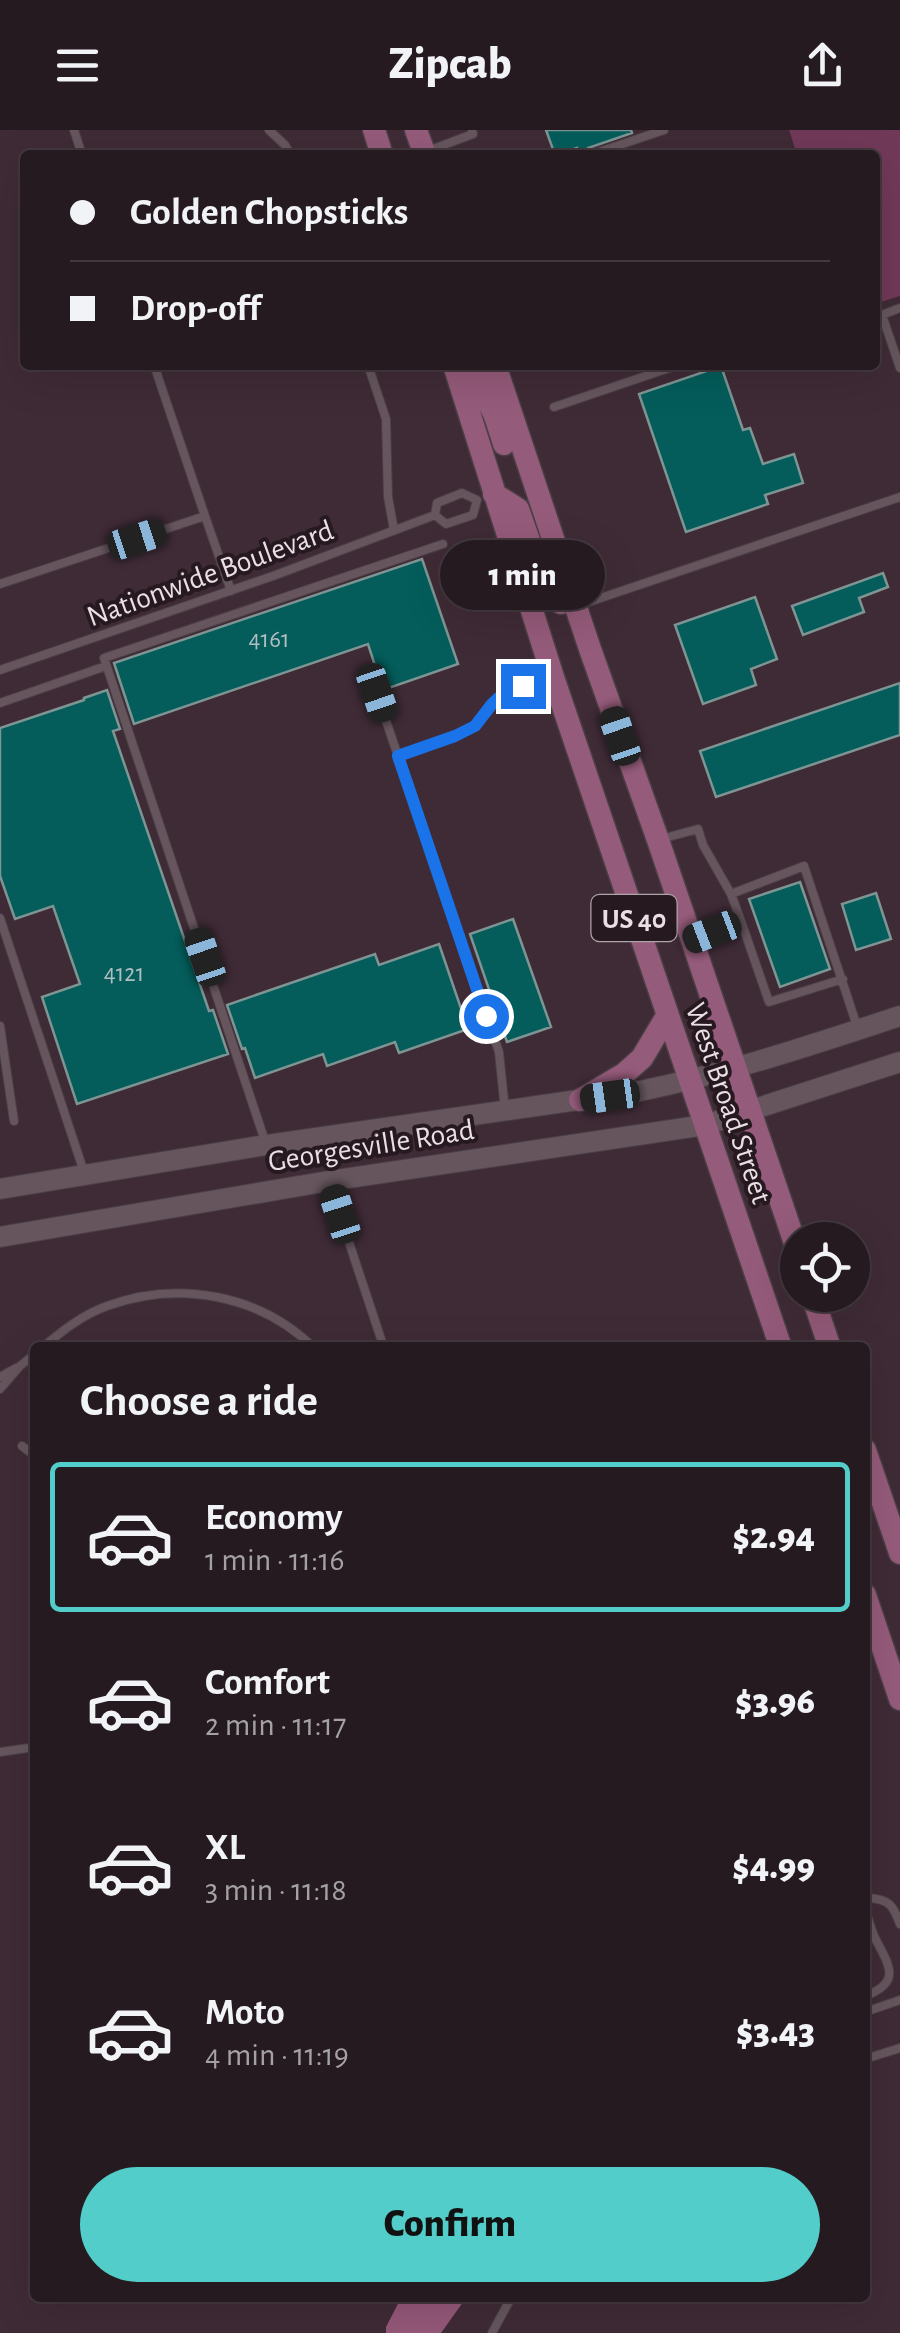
<!DOCTYPE html>
<meta charset="utf-8">
<style>
:root{--surface:#251a20;--page:#2d2329;--text:#f1f3f6;--muted:#a3a1a5;--line:#42383e;--accent:#53cdc9}
body{margin:0;font-family:"Alegreya Sans",sans-serif;background:var(--page);color:var(--text);height:100vh;display:flex;flex-direction:column;font-size:38px;white-space:nowrap}
*{box-sizing:border-box;margin:0}
p{font-size:32px;color:var(--muted)}
.icon{flex:none;width:55px;height:55px;fill:none;stroke:currentColor;stroke-width:2;stroke-linecap:round;stroke-linejoin:round}
.map{position:relative;flex:1;overflow:hidden}
.drawer{position:absolute;left:30px;top:1212px;width:840px;height:960px;display:flex;flex-direction:column;background:var(--surface);border-radius:10px;box-shadow:0 10px 40px #0002,0 0 0 2px var(--line)}
.drawer>*{flex:none}
.banner{position:absolute;left:20px;top:20px;width:860px;height:220px;border-radius:10px;box-shadow:0 10px 40px #0002,0 0 0 2px var(--line);display:grid;align-content:center;height:220px;padding:0 50px;background:var(--surface)}
.controls{position:absolute;left:780px;top:1092px;display:grid;gap:20px}
.controls a{display:grid;place-items:center;width:90px;height:90px;border-radius:50%;background:var(--surface);box-shadow:0 10px 40px #0002,0 0 0 2px var(--line);font-size:50px}
.end{position:absolute;width:45px;height:45px;margin:-22px;border:12px solid #1a73e8;background:#fff;box-shadow:0 0 0 5px #fff}
.from{border-radius:50%}
.bubble{position:absolute;height:70px;border-radius:35px;background:var(--surface);box-shadow:0 10px 40px #0002,0 0 0 2px var(--line);font-size:32px;font-weight:800;line-height:70px;text-align:center}
.car{position:absolute;width:30px;height:60px;margin:-30px -15px;border-radius:12px;box-shadow:0 0 8px 2px #0007;background:linear-gradient(#222 24%,#8ab4d8 0 40%,#222 0 76%,#8ab4d8 0 86%,#222 0)}
.banner b{display:flex;align-items:center;gap:35px;height:95px;font-size:38px}
.banner b+b{border-top:2px solid var(--line)}
.banner i{width:25px;height:25px;background:var(--text)}
ul{padding:0;list-style:none}
li{display:flex;align-items:center;gap:30px;height:150px;margin:0 20px 15px;padding:0 30px;border:5px solid transparent;border-radius:10px}
li div{flex:1}
li b{display:block;font-size:38px}
li em{font-style:normal;font-weight:800}
li.current{border-color:var(--accent)}
li>.icon{width:90px;height:90px;stroke-width:1.5}
h2{padding:0 50px;font-size:45px;line-height:120px}
.action{display:flex;gap:20px;margin-top:auto;padding:20px 50px}
.action a{flex:1;height:115px;border-radius:60px;background:var(--accent);color:#111;font-size:40px;font-weight:800;line-height:115px;text-align:center}
header{display:flex;justify-content:space-between;align-items:center;height:130px;padding:0 50px;background:var(--surface);font-size:45px;font-weight:800}
.map>svg:first-child{display:block}
.built{fill:#3f2b36;fill-rule:evenodd}
.green{fill:#713958}
.water{fill:#955879}
.building{fill:#045d5b;stroke:#7e9594;stroke-width:2.5}
.lines{fill:none;stroke-linecap:round;stroke-linejoin:round}
.service-casing{stroke:#4b3f45;stroke-width:10}
.secondary-casing{stroke:#4b3f45;stroke-width:22}
.primary-casing{stroke:#4b3f45;stroke-width:25}
.service{stroke:#66555d;stroke-width:8}
.secondary{stroke:#66555d;stroke-width:20}
.primary{stroke:#955b7a;stroke-width:22}
.route{stroke:#1a73e8;stroke-width:12}
.labels{text-anchor:middle;stroke-width:8;stroke-linejoin:round;paint-order:stroke}
.number-label{font-size:25px;fill:#b0bec2}
.shield{fill:#271920;stroke:#afa4a9;stroke-width:2.5}
.shield-label{font-size:28px;font-weight:bold;fill:#e9dfe4}
.street-label{font-size:30px;fill:#e9dfe4;stroke:#271920}
</style>
<header><svg class="icon" aria-label="menu" viewBox="0 0 24 24"><path d="M4 6h16M4 12h16M4 18h16"/></svg>Zipcab<svg class="icon" aria-label="share" viewBox="0 0 24 24"><path d="M12 15V3M7 8l5-5 5 5M5 13v7h14v-7"/></svg></header>
<div class="map">
<svg width="900" height="2203" viewBox="0 0 900 2203">
<rect width="100%" height="100%" fill="#31232a"/>
<path class="built" d="M0 0H789L797 25H25V235H875V174L900 166V2203H0ZM798 1110H852V1165H798ZM35 1218H865V2168H35Z"/>
<path class="green" d="M789 0H900V166L875 174V25H797Z"/>
<path class="water" d="M401 2168H466L441 2203H386V2197Z"/>
<path class="building" d="M546 0H631L632 3 588 18 583 25H578L577 18 555 25Z
M721 236 743 300 750 298 763 334 794 324 803 353 765 365 768 374 686 402 639 264Z
M422 429 458 534 383 560 368 514 134 594 114 533Z
M883 443 888 457 859 468 864 482 803 505 792 476Z
M755 467 777 529 751 539 756 555 703 574 675 495Z
M900 553V605L716 667 700 621Z
M107 560 120 599 113 601 209 881 213 880 228 924 77 974 42 867 80 854 53 776 15 789 0 746V598L84 570V568Z
M800 752 830 839 780 857 749 769Z
M876 763 891 809 856 820 842 774Z
M513 789 551 897 507 912 470 804Z
M439 814 468 899 399 923 395 912 327 936 323 924 255 948 245 918 242 919 227 875 375 824 379 835Z"/>
<g class="lines">
<defs>
<path id="service" d="M74 0 82 25
M269 0 285 15 291 25
M425 22 473 4 472 0
M590 25 664 0
M900 178 882 185 900 238
M154 235 205 386
M368 235 386 289 388 367 394 400
M554 277 678 235
M0 454 205 386 231 461
M577 476 900 367
M0 540 273 446 435 385 437 373 462 363 477 370 473 385 446 394 435 385
M369 541 398 626
M0 573 106 536
M661 709 698 699 703 715 731 764
M0 788 85 1045
M742 794 769 872 843 849
M696 808 742 794 731 764 804 736 858 899
M0 896 14 991
M505 980 499 922 398 626 455 606 475 596 492 574 505 563 549 548
M266 1014 104 528 443 414
M330 1055 384 1218
M42 1218C62 1201 82 1185 107 1176 178 1150 259 1164 314 1218
M0 1247 16 1238
M0 1259 20 1236 35 1224
M22 1316 35 1326
M0 1622 35 1617
M865 1774 868 1768C889 1769 893 1775 900 1794
M865 1779C869 1790 871 1801 876 1810 891 1838 900 1853 865 1866
M865 1882 900 1870
M865 1929 900 1918
M492 2203 511 2168"/>
<path id="secondary" d="M0 1059 266 1015 640 961C729 943 814 914 900 886
M0 1107 329 1051 705 995 900 932"/>
<path id="primary" d="M374 0 382 25
M416 0 425 25
M454 235 553 547 781 1218
M470 235 495 286 504 314
M495 235 590 519 658 710 798 1122
M494 364 518 379 532 419 557 462 561 473
M580 970 624 944 642 928 667 886
M812 1165 830 1218
M865 1320 900 1423
M865 1465 900 1569"/>
</defs>
<use href="#service" class="service-casing"/>
<use href="#secondary" class="secondary-casing"/>
<use href="#primary" class="primary-casing"/>
<use href="#service" class="service"/>
<use href="#secondary" class="secondary"/>
<use href="#primary" class="primary"/>
</g>
<g class="lines">
<path class="route" d="M486 886 398 626 455 606 475 596 492 574 504 563 523 556"/>
</g>
<g class="labels">
<g class="number-label">
<text x="269" y="517">4161</text>
<text x="124" y="851">4121</text>
</g>
<rect class="shield" x="591.5" y="765" width="85" height="46" rx="8"/>
<g class="shield-label">
<text x="634" y="798">US 40</text>
</g>
<g class="street-label">
<text transform="translate(210 443) rotate(-20)" y="10">Nationwide Boulevard</text>
<text transform="translate(729 973) rotate(71)" y="10">West Broad Street</text>
<text transform="translate(371 1015) rotate(-9)" y="10">Georgesville Road</text>
</g>
</g>
</svg>
<div class="controls">
<a><svg class="icon" aria-label="locate" viewBox="0 0 24 24"><circle cx="12" cy="12" r="6"/><path d="M12 2v4M12 18v4M2 12h4M18 12h4"/></svg></a>
</div>
<i class="end from" style="left:486px;top:886px"></i>
<i class="end" style="left:523px;top:556px"></i>
<div class="bubble" style="left:440px;top:410px;width:165px">1 min</div>
<i class="car" style="left:137px;top:409px;rotate:72deg"></i>
<i class="car" style="left:377px;top:563px;rotate:161deg"></i>
<i class="car" style="left:620px;top:606px;rotate:341deg"></i>
<i class="car" style="left:712px;top:802px;rotate:249deg"></i>
<i class="car" style="left:205px;top:827px;rotate:341deg"></i>
<i class="car" style="left:610px;top:966px;rotate:262deg"></i>
<i class="car" style="left:340px;top:1084px;rotate:342deg"></i>
<div class="banner">
<b><i class="from"></i>Golden Chopsticks</b>
<b><i></i>Drop-off</b>
</div>
<section class="drawer">
<h2>Choose a ride</h2>
<ul>
<li class="current"><svg class="icon" aria-label="car" viewBox="0 0 24 24"><path d="M5 17H2v-5l4-1 3-4h7l3 4 3 1v5h-3M9 17h6M6 11h13"/><circle cx="7" cy="17" r="2"/><circle cx="17" cy="17" r="2"/></svg><div><b>Economy</b><p>1 min · 11:16</p></div><em>$2.94</em></li>
<li><svg class="icon" aria-label="car" viewBox="0 0 24 24"><path d="M5 17H2v-5l4-1 3-4h7l3 4 3 1v5h-3M9 17h6M6 11h13"/><circle cx="7" cy="17" r="2"/><circle cx="17" cy="17" r="2"/></svg><div><b>Comfort</b><p>2 min · 11:17</p></div><em>$3.96</em></li>
<li><svg class="icon" aria-label="car" viewBox="0 0 24 24"><path d="M5 17H2v-5l4-1 3-4h7l3 4 3 1v5h-3M9 17h6M6 11h13"/><circle cx="7" cy="17" r="2"/><circle cx="17" cy="17" r="2"/></svg><div><b>XL</b><p>3 min · 11:18</p></div><em>$4.99</em></li>
<li><svg class="icon" aria-label="car" viewBox="0 0 24 24"><path d="M5 17H2v-5l4-1 3-4h7l3 4 3 1v5h-3M9 17h6M6 11h13"/><circle cx="7" cy="17" r="2"/><circle cx="17" cy="17" r="2"/></svg><div><b>Moto</b><p>4 min · 11:19</p></div><em>$3.43</em></li>
</ul>
<div class="action"><a>Confirm</a></div>
</section>
</div>
